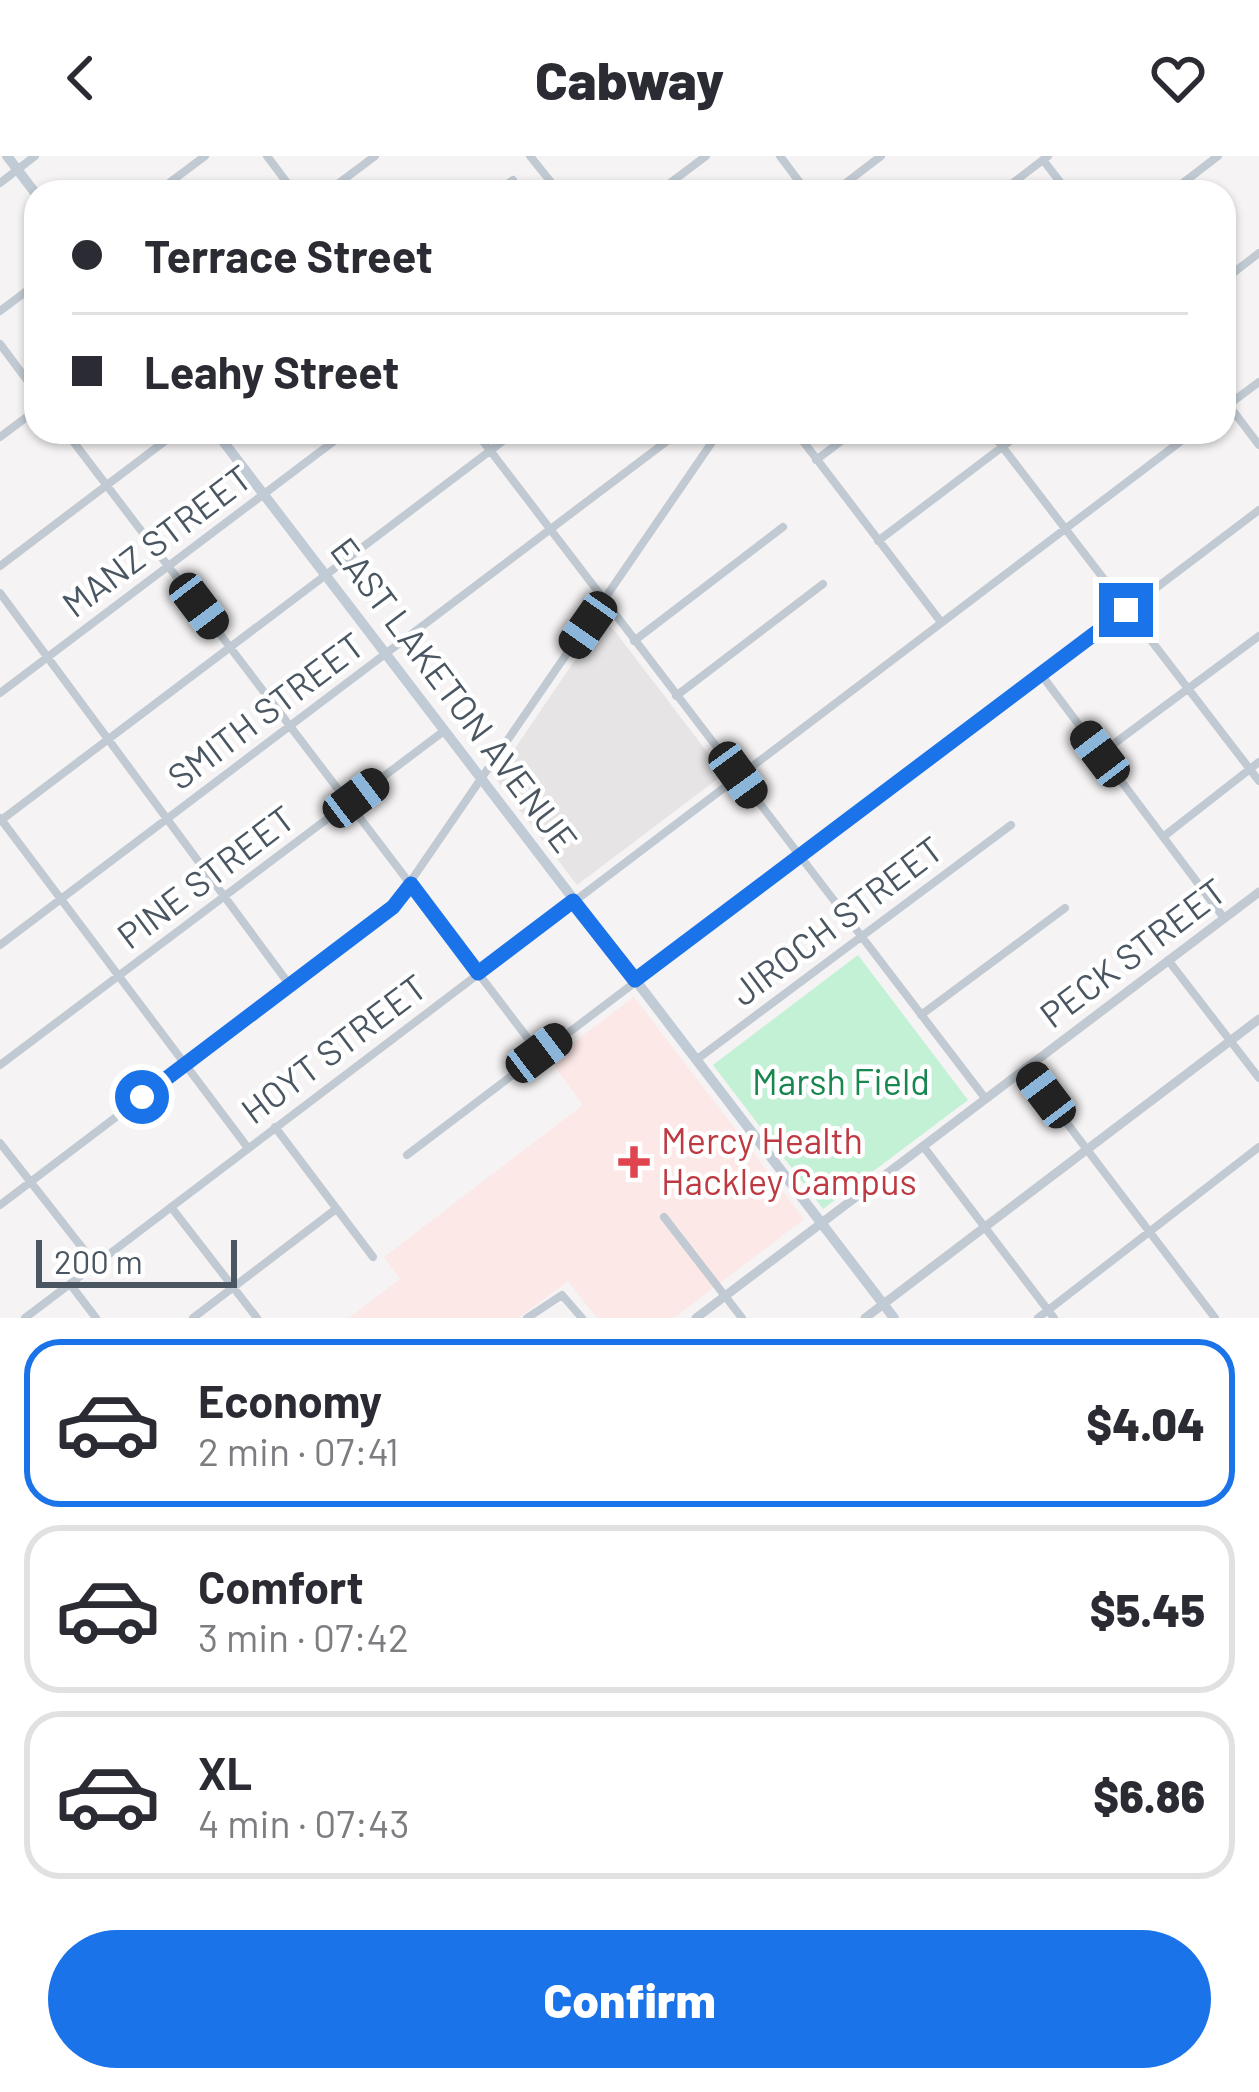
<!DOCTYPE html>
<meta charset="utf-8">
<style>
:root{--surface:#fff;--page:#f2f2f3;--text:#2b2b33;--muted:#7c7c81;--line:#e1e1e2;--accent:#1a73e8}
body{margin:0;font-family:Barlow,sans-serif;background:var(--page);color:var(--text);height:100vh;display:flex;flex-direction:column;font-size:45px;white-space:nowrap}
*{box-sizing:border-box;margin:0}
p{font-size:39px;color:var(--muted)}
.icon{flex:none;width:66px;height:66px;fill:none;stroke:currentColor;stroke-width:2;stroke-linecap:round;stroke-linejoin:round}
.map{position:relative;height:1162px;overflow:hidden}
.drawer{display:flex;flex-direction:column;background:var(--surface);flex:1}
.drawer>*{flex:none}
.hud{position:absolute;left:24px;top:24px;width:1212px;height:264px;border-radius:36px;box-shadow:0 3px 9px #0004;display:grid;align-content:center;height:264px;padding:0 48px;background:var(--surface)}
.scale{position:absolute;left:36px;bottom:30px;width:201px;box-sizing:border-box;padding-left:12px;border:6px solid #4a5661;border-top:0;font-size:33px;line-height:42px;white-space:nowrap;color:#4a5661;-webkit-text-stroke:9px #fff;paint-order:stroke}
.end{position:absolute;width:54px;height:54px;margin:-27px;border:15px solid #1a73e8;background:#fff;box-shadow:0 0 0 6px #fff}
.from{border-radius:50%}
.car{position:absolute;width:36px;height:72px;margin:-36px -18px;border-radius:15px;box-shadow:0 0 9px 3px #0007;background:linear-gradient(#222 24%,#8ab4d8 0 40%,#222 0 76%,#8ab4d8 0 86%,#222 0)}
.hud b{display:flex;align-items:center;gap:42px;height:114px;font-size:45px}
.hud b+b{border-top:3px solid var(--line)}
.hud i{width:30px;height:30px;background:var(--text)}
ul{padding:21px 0 0;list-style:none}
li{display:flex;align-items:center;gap:36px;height:168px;margin:0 24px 18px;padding:0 24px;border:6px solid var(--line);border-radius:36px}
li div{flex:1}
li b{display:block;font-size:45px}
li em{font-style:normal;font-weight:800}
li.current{border-color:var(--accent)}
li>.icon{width:108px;height:108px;stroke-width:1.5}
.primary-button{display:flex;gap:24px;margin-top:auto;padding:24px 48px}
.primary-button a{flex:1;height:138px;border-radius:72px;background:var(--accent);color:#fff;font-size:48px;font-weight:800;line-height:138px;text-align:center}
header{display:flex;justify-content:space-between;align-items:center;height:156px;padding:0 48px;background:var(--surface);font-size:54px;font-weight:800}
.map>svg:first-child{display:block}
.education{fill:#e6e4e5}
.medical{fill:#fce8e6}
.green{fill:#c3f1d5}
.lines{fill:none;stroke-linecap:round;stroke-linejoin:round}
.minor{stroke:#c1cad2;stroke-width:8}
.tertiary{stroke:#c1cad2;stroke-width:9}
.secondary{stroke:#c1cbd6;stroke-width:10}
.route{stroke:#1a73e8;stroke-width:15}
.health-dot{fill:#e0444e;stroke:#fff;stroke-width:4.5}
.labels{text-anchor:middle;stroke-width:9;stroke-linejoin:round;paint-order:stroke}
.street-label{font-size:36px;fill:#4a5661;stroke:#fff}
.park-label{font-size:36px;fill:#17864f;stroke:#fff}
.health-label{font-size:36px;fill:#be3a42;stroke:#fff;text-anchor:start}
</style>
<header><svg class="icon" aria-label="back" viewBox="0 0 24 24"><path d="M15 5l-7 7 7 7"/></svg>Cabway<svg class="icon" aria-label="heart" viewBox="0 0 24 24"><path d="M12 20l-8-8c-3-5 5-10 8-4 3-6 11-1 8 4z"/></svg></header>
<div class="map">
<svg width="1259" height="1162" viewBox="0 0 1259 1162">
<rect width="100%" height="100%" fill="#f5f3f3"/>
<path class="education" d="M604 461 724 618 577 729 495 622Z"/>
<path class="medical" d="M634 841 804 1063 674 1162H597L568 1125 519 1162H349L400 1123 384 1101 583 949 550 904Z"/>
<path class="green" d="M858 799 968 944 823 1053 713 909Z"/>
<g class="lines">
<path class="minor" d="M267 0 294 36
M530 0 559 36
M780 0 807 36
M1043 4 1068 36
M0 27 35 0
M157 36 205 0
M327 36 375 0
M496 36 513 24
M658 36 706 0
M834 36 881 0
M1001 36 1048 0
M1171 36 1218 0
M1224 124 1259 97
M0 155 36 128
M0 188 36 236
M1224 243 1259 289
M1224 252 1259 226
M66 276 539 897
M476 276 985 942
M796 276 941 466
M991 276 1259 625
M0 281 36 254
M816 304 853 276
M878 385 1022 276
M0 410 177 276
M0 437 289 828
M634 485 783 371
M1040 517 1224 762
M0 537 346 276
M676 540 823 428
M1100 598 1259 480
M0 662 248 992
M0 665 515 276
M1163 681 1259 606
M0 789 679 276
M1168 804 1259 922
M921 859 1065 752
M696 904 1011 669
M0 909 444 575
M1025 912 1215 1162
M275 971 373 1101
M0 987 95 1108
M923 990 1054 1162
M407 999 1259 354
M0 1049 393 751 719 276
M171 1051 257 1162
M664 1061 742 1162
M70 1128 96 1162
M25 1162 1193 276
M193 1162 336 1053
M527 1162 562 1139 582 1162
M1038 1162 1259 991"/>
<path class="tertiary" d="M696 1162 1259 736
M865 1162 1259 863"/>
<path class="secondary" d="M7 0 36 38
M216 276 894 1162"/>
</g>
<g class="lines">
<path class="route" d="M142 941 393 751 411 728 478 817 573 745 635 824 1126 454"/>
</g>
<path class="health-dot" d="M628 988h12v12h12v12h-12v12h-12v-12h-12v-12h12z"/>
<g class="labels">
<g class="street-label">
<text transform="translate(157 385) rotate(-37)" y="13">MANZ STREET</text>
<text transform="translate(454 539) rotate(53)" y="13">EAST LAKETON AVENUE</text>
<text transform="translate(266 555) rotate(-37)" y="13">SMITH STREET</text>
<text transform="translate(206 721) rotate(-37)" y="13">PINE STREET</text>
<text transform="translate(837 765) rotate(-37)" y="13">JIROCH STREET</text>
<text transform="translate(1133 797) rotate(-37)" y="13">PECK STREET</text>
<text transform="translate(334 893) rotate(-37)" y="13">HOYT STREET</text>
</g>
<g class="park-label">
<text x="841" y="939">Marsh Field</text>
</g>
<g class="health-label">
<text x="661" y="998">Mercy Health<tspan x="661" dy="41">Hackley Campus</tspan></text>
</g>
</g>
</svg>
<div class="scale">200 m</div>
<i class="end from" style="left:142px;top:941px"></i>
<i class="end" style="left:1126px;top:454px"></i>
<i class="car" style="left:199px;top:450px;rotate:143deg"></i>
<i class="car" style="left:588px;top:469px;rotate:215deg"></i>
<i class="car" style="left:1100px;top:598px;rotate:323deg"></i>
<i class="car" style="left:738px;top:619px;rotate:144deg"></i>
<i class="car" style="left:356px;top:642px;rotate:53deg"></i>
<i class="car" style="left:539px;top:897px;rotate:53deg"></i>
<i class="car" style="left:1046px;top:939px;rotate:323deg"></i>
<div class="hud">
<b><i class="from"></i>Terrace Street</b>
<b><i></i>Leahy Street</b>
</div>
</div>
<section class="drawer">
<ul>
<li class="current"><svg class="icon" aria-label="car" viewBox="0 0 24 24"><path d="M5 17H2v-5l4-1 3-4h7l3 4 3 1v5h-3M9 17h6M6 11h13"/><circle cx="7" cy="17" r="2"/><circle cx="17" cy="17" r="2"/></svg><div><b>Economy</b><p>2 min · 07:41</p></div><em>$4.04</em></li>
<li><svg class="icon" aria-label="car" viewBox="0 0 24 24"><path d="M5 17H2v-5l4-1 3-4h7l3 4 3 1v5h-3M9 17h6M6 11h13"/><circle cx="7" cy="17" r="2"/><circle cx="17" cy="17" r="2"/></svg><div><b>Comfort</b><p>3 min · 07:42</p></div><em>$5.45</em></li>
<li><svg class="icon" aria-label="car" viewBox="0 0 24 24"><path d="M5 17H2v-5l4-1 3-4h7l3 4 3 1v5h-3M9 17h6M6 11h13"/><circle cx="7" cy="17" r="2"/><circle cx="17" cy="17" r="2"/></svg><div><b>XL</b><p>4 min · 07:43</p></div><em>$6.86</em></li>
</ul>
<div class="primary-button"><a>Confirm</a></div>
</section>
